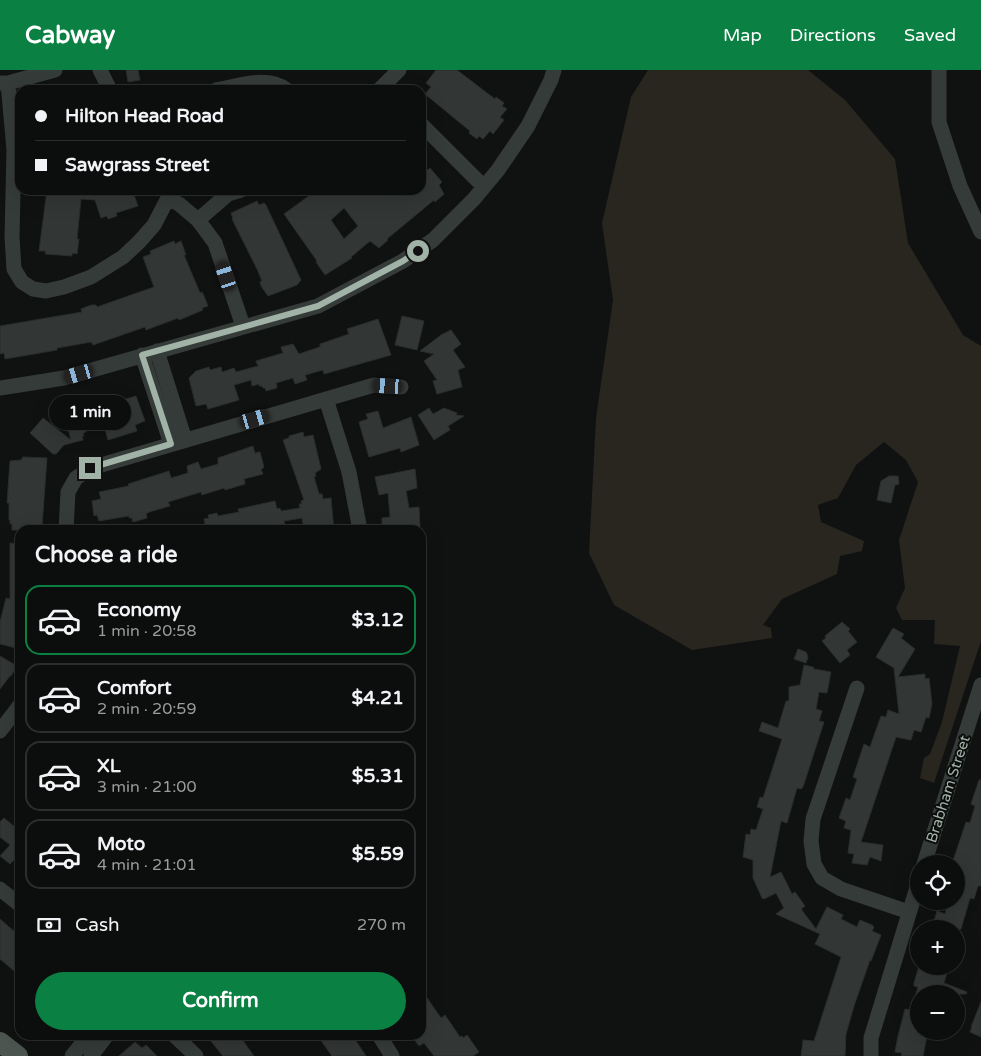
<!DOCTYPE html>
<meta charset="utf-8">
<style>
:root{--surface:#0c0d0d;--page:#151616;--text:#f1f3f6;--muted:#9a9c9d;--line:#2c2d2e;--accent:#0b8043}
body{margin:0;font-family:"Varela Round",sans-serif;background:var(--page);color:var(--text);height:100vh;display:flex;flex-direction:column;font-size:19px;white-space:nowrap}
*{box-sizing:border-box;margin:0}
p{font-size:16px;color:var(--muted)}
.icon{flex:none;width:28px;height:28px;fill:none;stroke:currentColor;stroke-width:2;stroke-linecap:round;stroke-linejoin:round}
.map{position:relative;flex:1;overflow:hidden}
.drawer{position:absolute;left:15px;top:455px;width:411px;height:515px;display:flex;flex-direction:column;background:var(--surface);border-radius:15px;box-shadow:0 5px 20px #0002,0 0 0 1px var(--line)}
.drawer>*{flex:none}
.top-card{position:absolute;left:15px;top:15px;width:411px;height:110px;border-radius:15px;box-shadow:0 5px 20px #0002,0 0 0 1px var(--line);display:grid;align-content:center;height:110px;padding:0 20px;background:var(--surface)}
.controls{position:absolute;left:910px;top:785px;display:grid;gap:10px}
.controls a{display:grid;place-items:center;width:55px;height:55px;border-radius:50%;background:var(--surface);box-shadow:0 5px 20px #0002,0 0 0 1px var(--line);font-size:25px}
.end{position:absolute;width:22px;height:22px;margin:-11px;border:6px solid #a1b2a6;background:#111;box-shadow:0 0 0 2px #111}
.from{border-radius:50%}
.bubble{position:absolute;height:35px;border-radius:18px;background:var(--surface);box-shadow:0 5px 20px #0002,0 0 0 1px var(--line);font-size:16px;font-weight:800;line-height:35px;text-align:center}
.car{position:absolute;width:15px;height:30px;margin:-15px -8px;border-radius:6px;box-shadow:0 0 4px 1px #0007;background:linear-gradient(#222 24%,#8ab4d8 0 40%,#222 0 76%,#8ab4d8 0 86%,#222 0)}
.top-card b{display:flex;align-items:center;gap:18px;height:48px;font-size:19px}
.top-card b+b{border-top:1px solid var(--line)}
.top-card i{width:12px;height:12px;background:var(--text)}
ul{padding:0;list-style:none}
li{display:flex;align-items:center;gap:15px;height:70px;margin:0 10px 8px;padding:0 10px;border:2px solid var(--line);border-radius:15px}
li div{flex:1}
li b{display:block;font-size:19px}
li em{font-style:normal;font-weight:800}
li.active{border-color:var(--accent)}
li>.icon{width:45px;height:45px;stroke-width:1.5}
h2{padding:0 20px;font-size:22px;line-height:60px}
.pay{display:flex;align-items:center;gap:12px;height:55px;padding:0 20px;font-size:19px}
.pay p{margin-inline-start:auto}
.button{display:flex;gap:10px;margin-top:auto;padding:10px 20px}
.button a{flex:1;height:58px;border-radius:30px;background:var(--accent);color:#fff;font-size:20px;font-weight:800;line-height:58px;text-align:center}
header{display:flex;align-items:center;gap:30px;box-sizing:border-box;height:70px;padding:0 25px;background:var(--accent);color:#fff}
header strong{font-size:24px}
nav{display:flex;gap:28px;margin-inline-start:auto;font-size:18px}
.map>svg:first-child{display:block}
.green{fill:#292620}
.building{fill:#323634;stroke:#2a2d2c;fill-rule:evenodd}
.lines{fill:none;stroke-linecap:round;stroke-linejoin:round}
.minor{stroke:#353b38;stroke-width:15}
.major{stroke:#4d5550;stroke-width:20}
.route{stroke:#a1b2a6;stroke-width:6}
.labels{text-anchor:middle;stroke-width:4;stroke-linejoin:round;paint-order:stroke}
.street-label{font-size:15px;fill:#a1b2a6;stroke:#0b0c0c}
</style>
<header>
<strong>Cabway</strong>
<nav><a>Map</a><a>Directions</a><a>Saved</a></nav>
</header>
<div class="map">
<svg width="981" height="986" viewBox="0 0 981 986">
<rect width="100%" height="100%" fill="#101111"/>
<path class="green" d="M648 0H808L845 30 895 89 908 173 963 265 981 276V571L934 713 920 708 924 688 930 684 942 652 960 576 934 574 935 550H902L896 538 905 518 899 470 918 412 906 390 884 372 856 395 838 428 818 435 821 452 864 471 862 481 840 486 837 504 782 529 763 555 771 558 772 568 692 580 614 535 589 483 596 348 613 230 602 153 631 27Z"/>
<path class="building" d="M126 0H138L140 10 128 12Z
M436 0H457L495 29 496 27 504 33 502 36 507 39 500 47 504 50 493 64 490 61 483 69 479 66 477 69 469 63 470 61 425 24 431 17 426 13Z
M421 93 428 100 430 98 442 112 439 115 444 124 435 132 434 130 387 169 388 170 379 178 370 171 351 187 352 188 325 205 316 192 317 191 284 144 317 120H421ZM344 138 358 156 344 169 331 150Z
M47 120H127L128 124 133 122 138 136 116 143 117 146 108 149 107 146 101 148 95 130 81 129 77 169H79L77 184 72 183V186L45 184 46 181H39Z
M257 131 259 135 264 133 266 135 301 210 297 215 268 226 261 216 260 212 262 211 257 199 232 149H233L231 143Z
M174 171 175 174 181 171 186 185H184L200 223 202 222 204 226 208 236 202 238 203 240 179 250 178 248 146 260 145 257 93 275 91 272 57 278V280L5 289 4 283 0 284V256L82 242 81 239 91 235H96L97 237 154 217 143 187 151 184 150 181Z
M402 246 424 251 417 280 395 275Z
M378 249 391 285 324 304 323 300 305 305 307 310 295 314 293 308 276 313 277 318 266 321 265 318H263L262 316H259V314L252 316 251 310 234 315 239 330 208 339 206 334 196 336 189 308 196 301 209 297 210 300 221 297 222 302 234 298 236 302 258 296 256 291 283 283 281 277 293 274 299 284 320 277V274L349 264 347 259Z
M451 260 461 274 453 280 465 297 458 300 462 317 437 324 433 311 437 310 424 291 434 284 420 281 441 265Z
M136 326 145 351 135 355 137 361 108 370 104 355 86 360V362L83 363 84 366H82L83 370 64 375 56 384H53L30 363 43 348 71 370 64 343 75 340 76 344H78Z
M429 338 433 344 444 338 457 343 456 345 464 346 448 356 450 360 434 370 418 345Z
M378 341 383 358 411 347 419 375 401 382 400 378 369 387 359 352 368 349 366 344Z
M303 362 304 367 313 365 321 399 315 403 316 406 314 407 319 424H322L323 429 331 428 334 460H304L302 448 284 451 286 460H206L204 449 209 448 208 445 217 443 218 446 239 442 238 439 275 431 277 439 280 438 281 441 300 438 299 434H302L301 431 304 430 283 370 289 368V366Z
M253 376 255 383 260 382 264 397 261 400 263 404 244 409 245 414 225 420 224 418 202 425 201 422 168 432 170 436 149 442 146 444 147 448 133 452 132 448H129V446L99 451 97 445 94 446 92 431 101 429 99 422 129 416 128 414 169 401 171 408 188 403 187 396 198 392 201 399 218 394V388Z
M23 387 47 388 42 457 37 458 36 460H12V454H10V450H9V433H7L10 391 21 390Z
M415 399 417 418 406 421 409 438 419 437 420 457 382 460V448L390 447 388 423 379 425 375 407Z
M889 406H898L899 414 895 415 891 433 877 430 881 411Z
M10 473 20 474V579L0 574V552L6 528 10 529Z
M842 552 850 559 848 561 857 572 847 580 850 585 840 593 822 571 826 568 825 566Z
M893 558 904 564 901 568 915 579 898 607 925 604V609L929 608 932 634 929 648 926 647 921 662 914 660 911 670 896 667 861 772 883 775 881 791 870 787 867 795 852 793 854 784 848 783 851 760 844 758 846 751 839 748 846 728 850 730 857 709 853 707 864 674 870 677 881 646 886 647 888 640 899 644 894 598 876 587Z
M798 579 806 582 808 587 806 593 794 589Z
M0 586 17 596 11 606H10L0 619Z
M804 595 813 597 814 599 831 602 827 623 819 622 816 639 822 641 819 651 824 652 803 717 801 719 797 718 787 753 781 751 770 807 781 802 792 824 795 822 805 836 801 839 816 859 827 837 843 845 841 849 857 857 860 850 872 855 874 857 872 861 881 865 871 891 870 890 854 936 846 964 845 986H801L803 970 814 971 841 887 815 874 820 864 776 844 784 838 776 823 764 829 762 828 753 808V790L743 787 746 764 750 765 751 759 756 760 763 739 757 737 760 727 763 728 782 669 759 661 762 652 778 658 786 631H789V617L800 615Z
M979 710H981V816H978L974 829 970 828 961 859H937L938 856 933 854 937 841 945 844 948 831H956V794H952L966 752 970 753 975 736 971 734Z
M4 748 20 761V795L14 790 10 794 0 786 10 775 0 767V752Z
M0 849 15 862 20 856V906L0 889Z
M919 896H949L944 913 967 922 966 924H919V961H928L923 986H901L902 983 895 982 898 966 905 939 911 940 918 917 914 916V913Z
M421 919 441 948 445 945 460 967 462 966 463 968 467 965 479 982 473 986H434L424 973 419 976 411 965H421Z
M981 932V967L970 962 972 957H971Z
M206 965H239L254 986H223Z
M317 965H352L366 986H332Z
M135 972 142 978 146 975 157 986H119Z"/>
<g class="lines">
<path class="minor" d="M100 0 110 20
M939 0V52L960 116 981 162
M0 13H8L55 0
M8 13 14 80 12 167 14 199 22 212 33 219 46 221 64 217 91 207 123 187 139 172 154 155 168 128
M216 20C239 16 267 5 287 20
M379 20 399 0
M421 54 484 117
M168 128 179 134 198 150 215 173 243 256
M198 150 228 124 241 120
M157 281 185 370
M142 285 171 374
M0 318 64 308 318 236 403 191 433 170 474 129 498 100 528 56 551 10 554 0
M326 329 349 402 360 460
M66 460 68 422 76 408 91 398 374 315 401 317
M857 618 813 749 811 771 814 794 822 808 841 819 909 842
M0 661 20 635
M924 794 981 615
M0 819 20 835
M174 965 196 986
M379 965 392 986
M72 986 89 965
M91 986 107 965
M871 986V968L919 811"/>
<path class="major" d="M0 972 18 986"/>
</g>
<g class="lines">
<path class="route" d="M90 398 171 374 142 285 318 236 403 191 418 181"/>
</g>
<g class="labels">
<g class="street-label">
<text transform="translate(948 719) rotate(-72)" y="5">Brabham Street</text>
</g>
</g>
</svg>
<div class="controls">
<a><svg class="icon" aria-label="locate" viewBox="0 0 24 24"><circle cx="12" cy="12" r="6"/><path d="M12 2v4M12 18v4M2 12h4M18 12h4"/></svg></a>
<a>+</a>
<a>−</a>
</div>
<i class="end from" style="left:418px;top:181px"></i>
<i class="end" style="left:90px;top:398px"></i>
<div class="bubble" style="left:49px;top:325px;width:82px">1 min</div>
<i class="car" style="left:226px;top:206px;rotate:342deg"></i>
<i class="car" style="left:79px;top:304px;rotate:254deg"></i>
<i class="car" style="left:388px;top:316px;rotate:273deg"></i>
<i class="car" style="left:255px;top:349px;rotate:74deg"></i>
<div class="top-card">
<b><i class="from"></i>Hilton Head Road</b>
<b><i></i>Sawgrass Street</b>
</div>
<section class="drawer">
<h2>Choose a ride</h2>
<ul>
<li class="active"><svg class="icon" aria-label="car" viewBox="0 0 24 24"><path d="M5 17H2v-5l4-1 3-4h7l3 4 3 1v5h-3M9 17h6M6 11h13"/><circle cx="7" cy="17" r="2"/><circle cx="17" cy="17" r="2"/></svg><div><b>Economy</b><p>1 min · 20:58</p></div><em>$3.12</em></li>
<li><svg class="icon" aria-label="car" viewBox="0 0 24 24"><path d="M5 17H2v-5l4-1 3-4h7l3 4 3 1v5h-3M9 17h6M6 11h13"/><circle cx="7" cy="17" r="2"/><circle cx="17" cy="17" r="2"/></svg><div><b>Comfort</b><p>2 min · 20:59</p></div><em>$4.21</em></li>
<li><svg class="icon" aria-label="car" viewBox="0 0 24 24"><path d="M5 17H2v-5l4-1 3-4h7l3 4 3 1v5h-3M9 17h6M6 11h13"/><circle cx="7" cy="17" r="2"/><circle cx="17" cy="17" r="2"/></svg><div><b>XL</b><p>3 min · 21:00</p></div><em>$5.31</em></li>
<li><svg class="icon" aria-label="car" viewBox="0 0 24 24"><path d="M5 17H2v-5l4-1 3-4h7l3 4 3 1v5h-3M9 17h6M6 11h13"/><circle cx="7" cy="17" r="2"/><circle cx="17" cy="17" r="2"/></svg><div><b>Moto</b><p>4 min · 21:01</p></div><em>$5.59</em></li>
</ul>
<div class="pay"><svg class="icon" aria-label="cash" viewBox="0 0 24 24"><path d="M3 7h18v10H3z"/><circle cx="12" cy="12" r="2"/></svg>Cash<p>270 m</p></div>
<div class="button"><a>Confirm</a></div>
</section>
</div>
